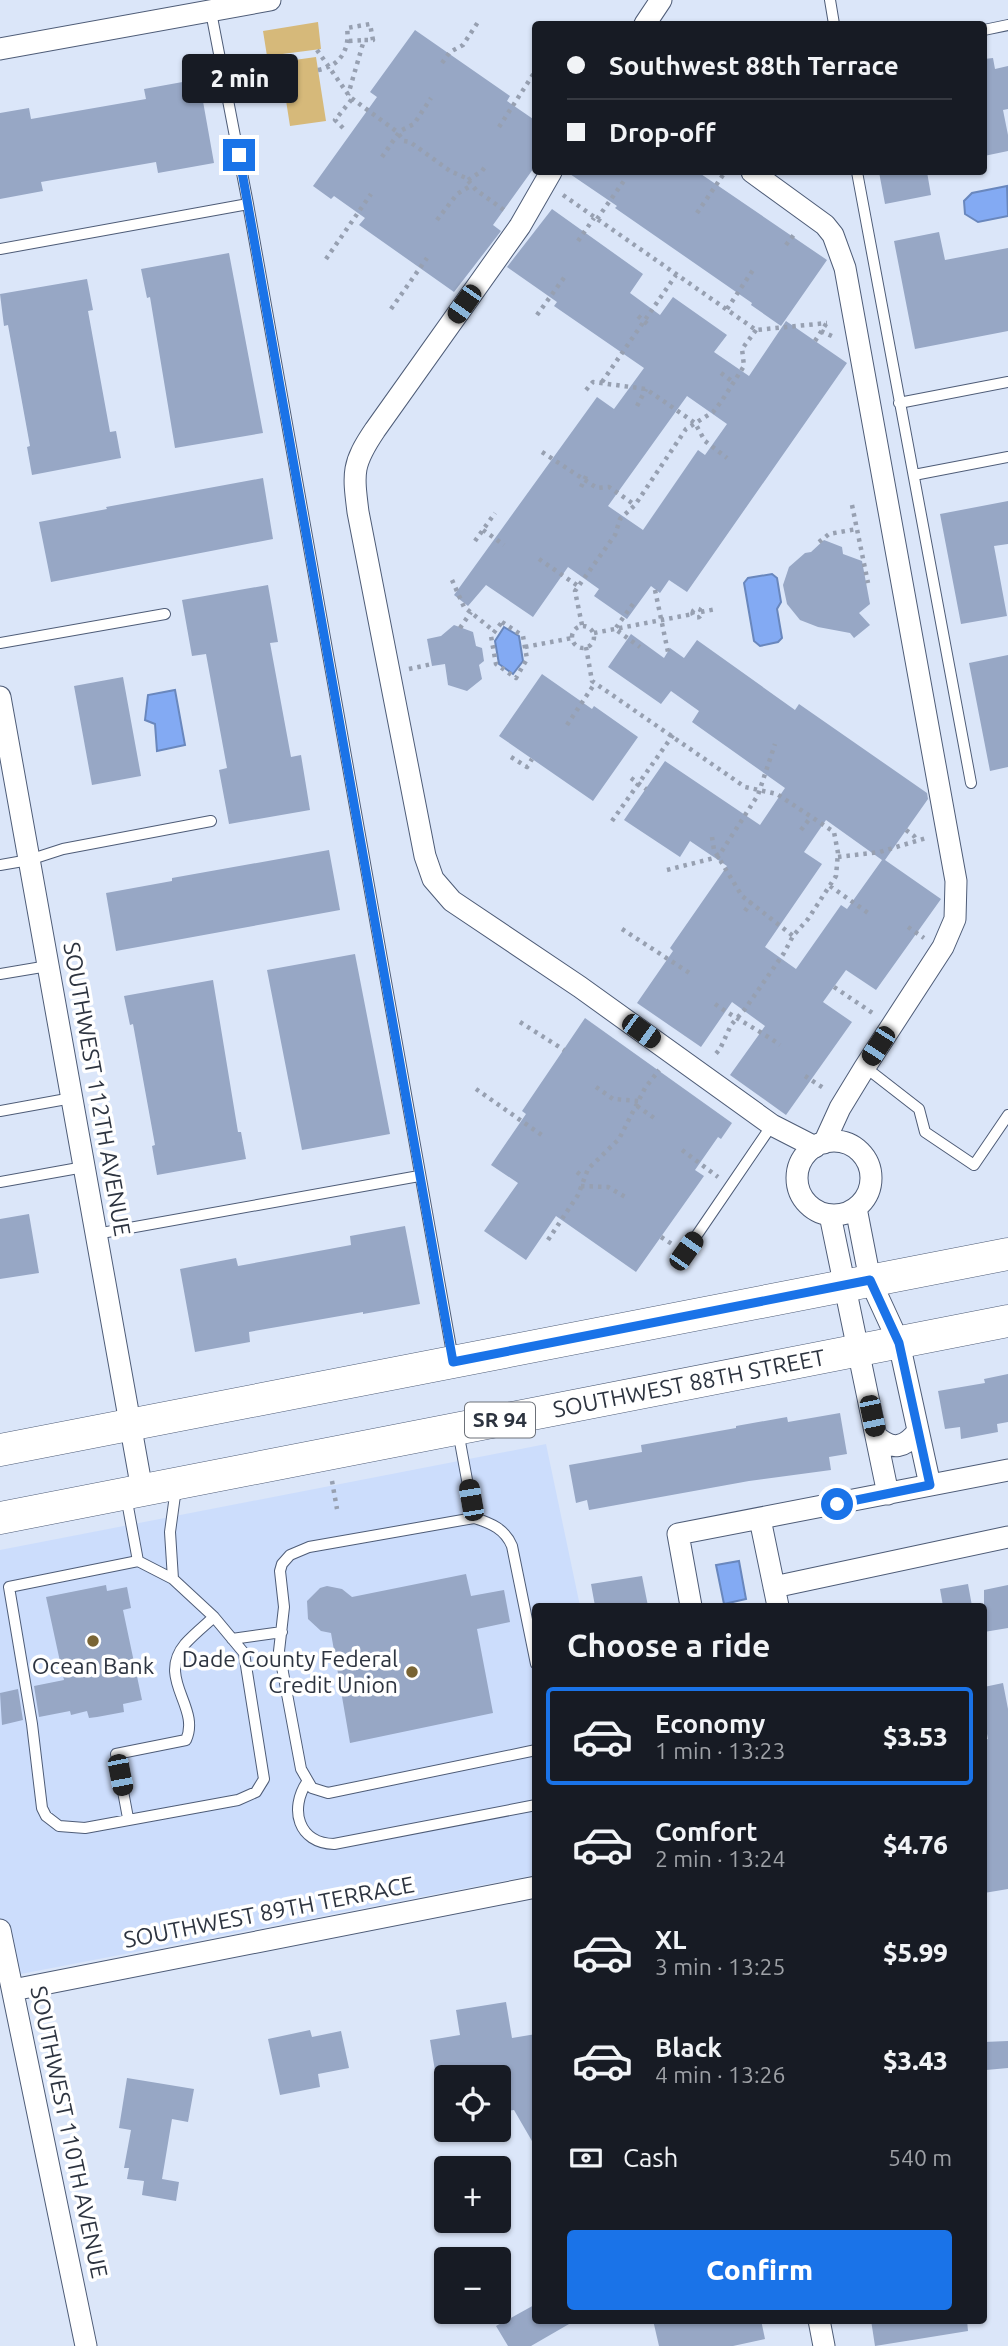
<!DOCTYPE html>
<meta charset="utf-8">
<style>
:root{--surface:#171b24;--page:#20242c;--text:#f1f3f6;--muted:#9ea1a6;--line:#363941;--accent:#1a73e8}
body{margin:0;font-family:Ubuntu,sans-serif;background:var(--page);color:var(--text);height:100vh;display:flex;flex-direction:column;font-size:26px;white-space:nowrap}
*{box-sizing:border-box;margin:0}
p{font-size:23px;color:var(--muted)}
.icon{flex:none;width:38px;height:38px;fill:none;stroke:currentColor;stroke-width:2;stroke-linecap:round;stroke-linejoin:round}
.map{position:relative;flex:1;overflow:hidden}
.details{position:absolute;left:532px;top:1603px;width:455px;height:721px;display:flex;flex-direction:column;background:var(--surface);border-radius:7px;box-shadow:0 2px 5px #0004}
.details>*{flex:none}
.guide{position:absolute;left:532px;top:21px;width:455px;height:154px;border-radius:7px;box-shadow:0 2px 5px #0004;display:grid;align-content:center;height:154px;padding:0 35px;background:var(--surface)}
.controls{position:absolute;left:434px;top:2065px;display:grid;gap:14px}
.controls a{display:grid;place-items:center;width:77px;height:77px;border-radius:7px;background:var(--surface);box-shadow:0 2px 5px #0004;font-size:35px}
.end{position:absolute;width:32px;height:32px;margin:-16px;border:9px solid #1a73e8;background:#fff;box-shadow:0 0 0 4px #fff}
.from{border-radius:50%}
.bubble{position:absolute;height:49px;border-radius:7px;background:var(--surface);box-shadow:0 2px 5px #0004;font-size:23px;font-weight:800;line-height:49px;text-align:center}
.car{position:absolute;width:21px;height:42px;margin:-21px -10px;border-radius:9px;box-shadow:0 0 5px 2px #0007;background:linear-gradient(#222 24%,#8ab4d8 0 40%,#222 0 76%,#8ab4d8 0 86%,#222 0)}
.guide b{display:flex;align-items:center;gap:24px;height:66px;font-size:26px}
.guide b+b{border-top:2px solid var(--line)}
.guide i{width:18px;height:18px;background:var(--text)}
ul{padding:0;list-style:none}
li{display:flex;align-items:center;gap:21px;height:98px;margin:0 14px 10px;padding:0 21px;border:4px solid transparent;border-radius:7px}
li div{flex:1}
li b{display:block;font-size:26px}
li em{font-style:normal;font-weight:800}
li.active{border-color:var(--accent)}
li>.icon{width:63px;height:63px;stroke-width:1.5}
h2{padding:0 35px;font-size:32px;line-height:84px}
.pay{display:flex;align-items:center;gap:18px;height:77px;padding:0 35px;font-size:26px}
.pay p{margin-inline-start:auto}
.primary-button{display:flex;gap:14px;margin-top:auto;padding:14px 35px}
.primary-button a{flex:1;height:80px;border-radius:7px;background:var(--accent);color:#fff;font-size:28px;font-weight:800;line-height:80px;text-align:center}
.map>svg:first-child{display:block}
.built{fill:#ccddfc}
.green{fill:#d6b97a}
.water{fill:#83aaf3;stroke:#6987bd;stroke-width:2}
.building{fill:#97a7c5;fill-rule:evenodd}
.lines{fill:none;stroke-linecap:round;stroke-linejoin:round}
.service-casing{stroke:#4e5c77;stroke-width:12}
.minor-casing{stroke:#4e5c77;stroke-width:23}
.primary-casing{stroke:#4e5c77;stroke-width:33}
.path{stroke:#97a0b1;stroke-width:4.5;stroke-dasharray:3.5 5;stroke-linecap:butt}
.service{stroke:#fff;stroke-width:10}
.minor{stroke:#fff;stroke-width:21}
.primary{stroke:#fff;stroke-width:32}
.route{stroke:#1a73e8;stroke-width:9}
.poi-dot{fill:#796434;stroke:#fff;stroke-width:2.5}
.labels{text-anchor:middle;stroke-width:7;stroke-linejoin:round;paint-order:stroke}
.shield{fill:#fff;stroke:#6c7179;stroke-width:2}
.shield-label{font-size:21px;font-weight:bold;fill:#2d3440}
.street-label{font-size:23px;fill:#2d3440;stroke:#fff}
.poi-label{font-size:23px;fill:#2d3440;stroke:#fff;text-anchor:end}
</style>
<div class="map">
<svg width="1008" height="2346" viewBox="0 0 1008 2346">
<rect width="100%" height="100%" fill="#dbe6f9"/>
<path class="built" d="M546 1444 580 1606H536L535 1875 0 1978V1550Z"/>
<path class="green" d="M318 22 321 49 267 56 263 31Z
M316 57 326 121 290 126 280 62Z"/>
<path class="water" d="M1007 186 1008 216 978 222 965 214 964 201 972 193Z
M772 574 777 578 781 602 777 609 782 638 778 642 760 646 754 641 744 583 748 578Z
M504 627 519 636 523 661 513 674 499 664 495 641Z
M175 690 185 745 157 751 155 724 145 720 148 695Z
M739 1561 746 1599 724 1604 716 1565Z"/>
<path class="building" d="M415 30 510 96 507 101 536 121V165L493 225 501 231 454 292 359 225 365 218 334 196 331 199 313 186 377 97 370 92Z
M993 58 995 69 1008 66V109L1003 110 1008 135V151L984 156V59Z
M199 79 214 163 158 173 156 162 41 182 43 191 0 199V113L29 108 31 119 146 99 144 89Z
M567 172H698L827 260 781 326 751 305 752 303 615 208 617 206Z
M879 172H927L931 195 885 204Z
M552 209 643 274 630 293 660 315 673 297 727 335 714 352 749 376 786 321 847 363 687 592 669 580 660 593 651 586 627 619 594 596 599 589 568 567 533 617 486 585 468 606 454 595 597 397 614 409 644 368 554 306 557 302 507 267ZM687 396 727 424 705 455 698 450 643 530 608 506Z
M939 232 945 260 1008 248V331L915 349 894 241Z
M229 253 263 433 175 448 150 297 147 298 141 269Z
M87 279 93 310 88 311 110 432 116 431 121 458 32 475 27 447 30 446 8 325 4 326 0 294Z
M263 478 273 539 51 582 39 522 107 509 106 507Z
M1008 501V544L994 546 1007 616 961 624 940 514Z
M824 540 842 547 843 554 862 561 870 604 859 613 870 625 854 638 850 633 818 627 800 620 787 604 783 585 789 567 805 553 811 552Z
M268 585 278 642 270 643 291 757 301 755 310 810 229 824 219 770 227 768 206 654 192 656 182 600Z
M454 625 473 632 476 646 482 648 484 661 479 665 482 679 467 691 448 685 445 664 432 666 427 639 441 636Z
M631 634 664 658 670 648 684 658 697 640 795 710 799 704 927 793 928 799 885 860 941 899 876 990 846 970 823 1002 852 1022 786 1115 730 1075 765 1026 732 1002 701 1047 637 1003 673 951 670 948 727 866 690 841 680 857 624 820 665 761 760 825 785 788 692 722 699 711 671 691 661 704 608 667ZM826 820 882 860 847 909 841 905 796 969 765 947 822 864 804 852Z
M1008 655V767L990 771 969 663Z
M542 674 592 709 594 706 638 737 593 801 499 736Z
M123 677 141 776 92 785 74 686Z
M329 850 340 910 116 951 106 893 172 881V878Z
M355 954 390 1134 302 1150 267 970Z
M213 980 238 1132H241L246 1159 157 1175 152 1146 155 1145 133 1024 130 1025 124 996Z
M585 1018 732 1123 721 1139 718 1137 695 1170 704 1176 636 1272 556 1216 526 1260 484 1231 518 1183 491 1165 526 1114 522 1111Z
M29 1214 39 1273 0 1279V1219Z
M405 1226 420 1304 363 1314V1312L249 1332 250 1342 195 1352 180 1269 236 1258 238 1266 351 1245 350 1236Z
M1008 1374V1422L997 1424 998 1432 961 1439 960 1427 945 1429 938 1391 985 1383 984 1379Z
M840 1413 847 1454 829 1457 831 1470 749 1481 589 1510 587 1500 576 1503 569 1465 642 1452 641 1445 736 1428V1426L787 1417 788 1422Z
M466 1574 471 1596 504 1590 510 1622 477 1629 493 1713 350 1743 331 1633 321 1631 308 1619 307 1601 320 1588 327 1586 342 1589 352 1597Z
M642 1576 648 1606H595L591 1584Z
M968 1584 972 1606H943L940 1589Z
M106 1585 107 1591 127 1587 131 1608 123 1610 142 1700 123 1704 124 1712 97 1717 89 1718 87 1711 71 1715 70 1711 39 1717 34 1686 64 1680 46 1597Z
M1008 1585V1628L984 1632V1590Z
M1003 1683 1008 1709V1889L984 1893V1740L988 1739 984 1718V1687Z
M18 1689 23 1720 2 1725 0 1693Z
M506 2002 512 2038 536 2034V2148L514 2110 499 2112V2077H436L430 2040 460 2035 456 2010Z
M310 2030 312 2037 341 2031 349 2068 318 2074 320 2087 280 2095 268 2039Z
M1008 2041V2068L986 2070 984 2042Z
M127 2078 194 2089 188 2122 172 2119 162 2179 179 2182 176 2201 142 2195 144 2181 127 2179 129 2168H124L131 2130 119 2128Z
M536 2304V2320H576L531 2346H508L496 2326Z
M653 2320H761L765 2339 733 2346H659Z
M871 2320H967L968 2331 875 2346Z"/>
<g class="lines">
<defs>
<path id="service" d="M830 0 834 24
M211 12 248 204 453 1359
M984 30 1008 25
M857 172 971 783
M0 249 248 204
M899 403 1008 382
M914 475 1008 457
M0 643 165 614
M0 865 29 860 63 849 211 821
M0 974 48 966
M865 1067 919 1109 925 1132 974 1165 1008 1115
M0 1111 72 1098
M0 1182 84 1167
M96 1234 419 1176
M686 1251 772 1125
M458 1431 474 1518
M126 1496 138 1561 173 1579 214 1617 244 1653 264 1779 256 1792 238 1800 85 1828 59 1826 46 1816 42 1808 32 1724 9 1587 138 1561
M173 1579 170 1532 176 1488
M232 1639 282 1632
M536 1664 512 1546C505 1529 491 1523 474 1518L309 1547 290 1555 282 1564 280 1571 284 1607 279 1651 301 1769 312 1788 328 1793 536 1750
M307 1782C289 1809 298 1843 334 1844L536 1805
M128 1818 116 1754 186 1740C201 1707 156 1679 185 1644 193 1635 204 1626 214 1617"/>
<path id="minor" d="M645 24 661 0
M0 49 270 0
M551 172 520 226 375 430C352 464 353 472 358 512L425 856 433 879 452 901 580 987 772 1125 815 1147
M752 172 825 225 833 235 845 268 956 881 955 919 943 947 865 1067 840 1108 824 1143
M0 697 142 1490
M797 1178a37 37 0 1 1 74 0a37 37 0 1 1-74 0Z
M856 1208 870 1280 899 1343 930 1485
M830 1215 888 1494
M876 1436C892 1451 905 1448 918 1431
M760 1519 778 1606
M774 1587 1008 1537
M691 1606 678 1534 1008 1470
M0 1930 86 2346
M13 1990 536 1887
M819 2320 824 2346"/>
<g id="primary">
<path d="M0 1450 1008 1254"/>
<path id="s1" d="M0 1518 1008 1321"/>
</g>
</defs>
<use href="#service" class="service-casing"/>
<use href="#minor" class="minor-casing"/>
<use href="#primary" class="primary-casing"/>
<path class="path" d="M349 41 364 40
M317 50 350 97 396 131 404 141 410 142 450 171 466 178 476 190 504 210
M442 63 450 52 463 45 480 19
M318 70C340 66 350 50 347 28L370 24 373 40H364L348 95
M499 127 536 70
M343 128 335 120 352 99
M382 157 400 131 414 124 431 98
M468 180 482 171 487 164
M563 195 756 330 827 323
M697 213 725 172
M597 219 626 178
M437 220 457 194 472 185
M578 241 594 218
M786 245 796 232
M326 259 371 194
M391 309 427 258
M727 309 755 267
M537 315 566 275
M638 316 651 327
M821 331 836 338
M815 341 828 321
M721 373 733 382
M602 382 676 275
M586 390 593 382 646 389 695 423 705 441 727 458
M637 406 646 389
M542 452 597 488 609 487 635 505
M581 487 588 472
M852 505 868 583
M483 530 504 545
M475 541 495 513
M819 542 829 534 857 529
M539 559 578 586
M452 580 464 607 494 631
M655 590 668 652
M633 604 615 629 640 647
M692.5 613a4.5 4.5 0 1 1 9 0a4.5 4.5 0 1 1-9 0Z
M701 612 716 609
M502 622 523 636 527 659 516 678 496 664 491 636Z
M582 625 575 591 615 535 620 519 635 505 686 429 713 412 721 402 744 366 742 349 756 330
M572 637a11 11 0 1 1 22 0a11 11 0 1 1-22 0Z
M460 628 471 612
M594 633 693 614
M525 647 572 638
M586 647 592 681 745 787 777 794 834 832 838 853 836 876 808 919 793 936 784 953 745 1009 731 1025 720 1049 713 1057
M409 669 432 664
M567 725 595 683
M511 757 527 767 532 759
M631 778 646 789
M612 821 673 735
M801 830 811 817
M906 830 914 836 917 841
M712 837 714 850 742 896 793 936
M838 857 880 852 926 838
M667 870 718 857 758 795 775 744
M830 886 871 915
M745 911 754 898
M908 927 924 938
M622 929 691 974
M834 987 874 1014
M715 1004C736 1019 759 1030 780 1045
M520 1022 564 1050
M805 1076 825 1089
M596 1087 613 1099 639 1101
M476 1089 543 1136
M637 1106 657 1120
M682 1150 718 1177
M577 1172 583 1177
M581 1186 608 1187 627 1198
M661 1237 672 1244
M548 1240 578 1195 588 1169 619 1139 645 1088 659 1070
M332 1481 337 1509"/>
<use href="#service" class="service"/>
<use href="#minor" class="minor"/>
<use href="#primary" class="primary"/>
</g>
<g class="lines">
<path class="route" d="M239 155 453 1362 870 1280 899 1343 930 1485 837 1504"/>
</g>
<g class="poi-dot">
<circle cx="93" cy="1641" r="7"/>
<circle cx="412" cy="1672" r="7"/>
</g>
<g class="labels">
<rect class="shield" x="465" y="1402.5" width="70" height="35" rx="5"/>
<g class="shield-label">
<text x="500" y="1427">SR 94</text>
</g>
<g class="street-label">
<text transform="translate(97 1089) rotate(80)" y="8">SOUTHWEST 112TH AVENUE</text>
<text dy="8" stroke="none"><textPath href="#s1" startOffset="702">SOUTHWEST 88TH STREET</textPath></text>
<text transform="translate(269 1912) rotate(-11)" y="8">SOUTHWEST 89TH TERRACE</text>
<text transform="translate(69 2132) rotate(78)" y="8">SOUTHWEST 110TH AVENUE</text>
</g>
<g class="poi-label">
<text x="398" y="1667">Dade County Federal<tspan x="398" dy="26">Credit Union</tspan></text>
<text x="93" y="1674" text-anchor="middle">Ocean Bank</text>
</g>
</g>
</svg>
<div class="controls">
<a><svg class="icon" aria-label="locate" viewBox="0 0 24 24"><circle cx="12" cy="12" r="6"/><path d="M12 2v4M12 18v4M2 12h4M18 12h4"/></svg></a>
<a>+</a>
<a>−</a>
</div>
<i class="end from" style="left:837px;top:1504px"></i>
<i class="end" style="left:239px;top:155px"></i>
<div class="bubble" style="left:182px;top:54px;width:116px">2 min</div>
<i class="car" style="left:464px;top:304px;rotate:215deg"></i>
<i class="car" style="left:641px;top:1031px;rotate:126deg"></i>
<i class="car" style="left:878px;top:1046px;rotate:213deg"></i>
<i class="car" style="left:686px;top:1251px;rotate:35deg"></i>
<i class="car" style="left:872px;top:1416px;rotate:168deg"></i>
<i class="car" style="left:471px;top:1500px;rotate:350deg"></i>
<i class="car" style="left:120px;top:1775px;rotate:169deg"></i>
<div class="guide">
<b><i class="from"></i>Southwest 88th Terrace</b>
<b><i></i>Drop-off</b>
</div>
<section class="details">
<h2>Choose a ride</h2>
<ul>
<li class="active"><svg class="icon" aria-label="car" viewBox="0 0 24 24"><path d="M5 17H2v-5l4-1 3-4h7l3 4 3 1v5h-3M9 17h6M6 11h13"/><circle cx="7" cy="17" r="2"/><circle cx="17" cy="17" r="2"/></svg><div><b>Economy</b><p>1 min · 13:23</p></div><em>$3.53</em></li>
<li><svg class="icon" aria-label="car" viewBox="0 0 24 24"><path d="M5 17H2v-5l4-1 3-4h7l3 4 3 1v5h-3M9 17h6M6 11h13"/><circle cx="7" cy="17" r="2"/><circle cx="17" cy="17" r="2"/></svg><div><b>Comfort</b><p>2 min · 13:24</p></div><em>$4.76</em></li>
<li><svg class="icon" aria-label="car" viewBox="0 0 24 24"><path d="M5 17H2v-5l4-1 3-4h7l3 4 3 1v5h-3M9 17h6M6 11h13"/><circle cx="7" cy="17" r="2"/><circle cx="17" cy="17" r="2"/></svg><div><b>XL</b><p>3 min · 13:25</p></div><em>$5.99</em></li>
<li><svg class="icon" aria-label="car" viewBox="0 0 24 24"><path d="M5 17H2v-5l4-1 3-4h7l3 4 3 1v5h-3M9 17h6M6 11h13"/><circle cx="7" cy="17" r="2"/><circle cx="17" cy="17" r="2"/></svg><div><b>Black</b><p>4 min · 13:26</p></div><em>$3.43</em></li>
</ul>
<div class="pay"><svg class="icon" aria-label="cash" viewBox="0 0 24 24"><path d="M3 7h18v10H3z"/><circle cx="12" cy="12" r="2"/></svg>Cash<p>540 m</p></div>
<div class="primary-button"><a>Confirm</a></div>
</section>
</div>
